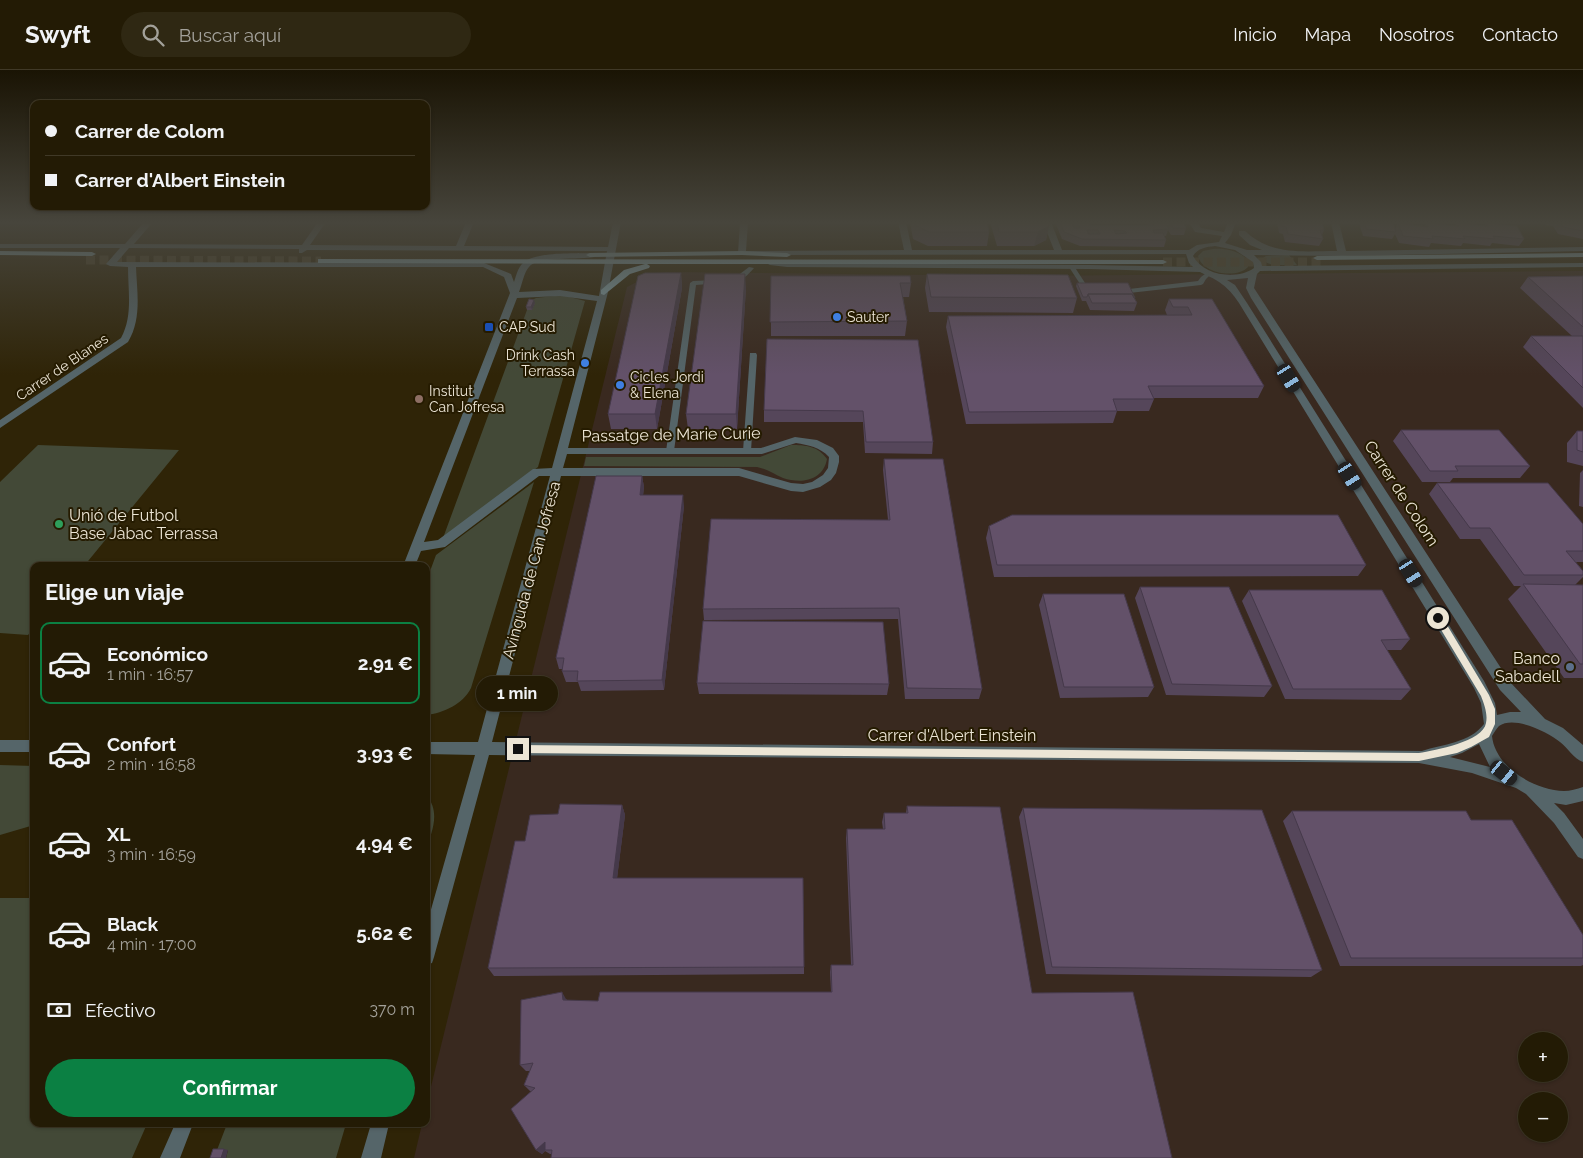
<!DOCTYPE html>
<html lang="es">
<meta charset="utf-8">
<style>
:root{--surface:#231b05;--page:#2f2813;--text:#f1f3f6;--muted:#a3a19a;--line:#403927;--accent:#0b8043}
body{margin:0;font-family:Raleway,sans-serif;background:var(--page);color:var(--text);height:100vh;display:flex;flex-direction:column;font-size:19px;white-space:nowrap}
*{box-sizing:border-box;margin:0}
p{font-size:16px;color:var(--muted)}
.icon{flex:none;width:28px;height:28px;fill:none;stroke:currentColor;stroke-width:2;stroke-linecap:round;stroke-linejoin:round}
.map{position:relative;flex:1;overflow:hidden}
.side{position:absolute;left:30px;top:492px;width:400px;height:565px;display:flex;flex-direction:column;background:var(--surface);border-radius:10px;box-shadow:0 1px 4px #0004,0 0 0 1px var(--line)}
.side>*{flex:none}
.top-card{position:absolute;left:30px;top:30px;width:400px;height:110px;border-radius:10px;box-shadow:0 1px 4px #0004,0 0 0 1px var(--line);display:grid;align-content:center;height:110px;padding:0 15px;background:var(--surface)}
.buttons{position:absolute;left:1518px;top:962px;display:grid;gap:10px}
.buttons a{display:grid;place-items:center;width:50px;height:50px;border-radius:50%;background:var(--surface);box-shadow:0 1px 4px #0004,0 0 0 1px var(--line);font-size:25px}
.end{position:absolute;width:22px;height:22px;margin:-11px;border:6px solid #ece5d5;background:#111;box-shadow:0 0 0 2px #111}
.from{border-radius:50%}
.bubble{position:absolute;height:35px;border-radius:18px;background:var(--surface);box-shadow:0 1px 4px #0004,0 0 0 1px var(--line);font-size:16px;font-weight:700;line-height:35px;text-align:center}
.car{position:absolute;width:15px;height:30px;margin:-15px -8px;border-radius:6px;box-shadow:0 0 4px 1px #0007;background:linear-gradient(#222 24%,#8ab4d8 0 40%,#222 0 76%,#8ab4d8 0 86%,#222 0)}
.top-card b{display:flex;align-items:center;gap:18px;height:48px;font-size:19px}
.top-card b+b{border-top:1px solid var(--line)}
.top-card i{width:12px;height:12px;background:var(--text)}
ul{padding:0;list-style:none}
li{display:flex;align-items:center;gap:15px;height:82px;margin:0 10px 8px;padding:0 5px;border:2px solid transparent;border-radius:10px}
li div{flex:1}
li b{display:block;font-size:19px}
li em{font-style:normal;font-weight:700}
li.current{border-color:var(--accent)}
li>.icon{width:45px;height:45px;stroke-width:1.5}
h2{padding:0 15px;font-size:22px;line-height:60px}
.pay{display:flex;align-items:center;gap:12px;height:55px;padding:0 15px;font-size:19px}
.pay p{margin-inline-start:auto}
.cta{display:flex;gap:10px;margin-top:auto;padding:10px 15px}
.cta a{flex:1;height:58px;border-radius:30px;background:var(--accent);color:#fff;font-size:20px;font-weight:700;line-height:58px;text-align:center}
header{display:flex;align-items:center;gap:30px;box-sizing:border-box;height:70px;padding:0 25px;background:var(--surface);border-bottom:1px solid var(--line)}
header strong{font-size:24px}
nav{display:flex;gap:28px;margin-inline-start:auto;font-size:18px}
.search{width:350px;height:45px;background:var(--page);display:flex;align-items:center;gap:12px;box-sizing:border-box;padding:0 18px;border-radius:28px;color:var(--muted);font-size:19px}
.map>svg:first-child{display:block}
.industrial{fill:#39291f;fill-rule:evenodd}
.green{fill:#434937}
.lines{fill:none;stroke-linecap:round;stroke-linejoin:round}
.primary-tunnel{stroke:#4b4126;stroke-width:9;stroke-dasharray:9 4.5;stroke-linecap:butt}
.lane{fill:#556569;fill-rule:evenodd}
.street{fill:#556569;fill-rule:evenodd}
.primary{fill:#83a4ae;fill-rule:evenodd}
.wall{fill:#55465a}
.shaded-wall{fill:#45394a}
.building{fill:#635169;stroke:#45394a;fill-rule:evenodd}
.route{fill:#ece5d5}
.shop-dot{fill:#3f7fe0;stroke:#251b00;stroke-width:2}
.transit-dot{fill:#1a4fb4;stroke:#251b00;stroke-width:2}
.education-dot{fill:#8d6e63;stroke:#251b00;stroke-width:2}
.leisure-dot{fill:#2e9e5b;stroke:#251b00;stroke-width:2}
.service-dot{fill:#5c6f8a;stroke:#251b00;stroke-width:2}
.labels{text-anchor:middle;stroke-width:4;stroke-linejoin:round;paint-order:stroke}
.far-poi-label{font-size:14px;fill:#ece5d5;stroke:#251b00;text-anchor:start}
.far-street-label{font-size:14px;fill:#ece5d5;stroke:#251b00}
.street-label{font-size:16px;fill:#ece5d5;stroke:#251b00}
.poi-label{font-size:16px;fill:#ece5d5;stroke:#251b00;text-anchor:start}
</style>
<header>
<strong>Swyft</strong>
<div class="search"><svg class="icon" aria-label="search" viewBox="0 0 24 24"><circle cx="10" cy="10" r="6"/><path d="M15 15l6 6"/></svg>Buscar aquí</div>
<nav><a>Inicio</a><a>Mapa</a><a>Nosotros</a><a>Contacto</a></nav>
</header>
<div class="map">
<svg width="1583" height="1088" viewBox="0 0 1583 1088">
<rect width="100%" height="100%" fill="#2f2407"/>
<path class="industrial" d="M1583 201V1088H414L422 1054H426V1037L627 217 654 203 666 202 1024 206ZM1526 971H1559V1004H1526ZM1526 1031H1559V1064H1526Z"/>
<path class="green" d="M1213 179C1226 178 1239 181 1248 190V197C1237 209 1202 204 1198 186L1203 181Z
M1289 185 1297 195H1273L1265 192 1263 188 1266 186Z
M554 226H566L585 231 538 397 443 468 527 240H532V230L536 228Z
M38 375 179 380 84 496H34V558L28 565 0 563V412Z
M791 375C806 375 818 376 827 389 823 411 801 414 783 408 774 404 767 399 757 397L584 396 586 387H760Z
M534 412 471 618C463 634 444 643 426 645V512L436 485Z
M0 695 34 696V755L0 765Z
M426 725C441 742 432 761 426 780Z
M0 828H34V1054H147L132 1088H0Z
M227 1054H346L336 1088H226L228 1080H217Z"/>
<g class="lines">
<path class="primary-tunnel" d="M86 190 321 191
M1163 192H1321"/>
<path class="lane" d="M1070 196H1074L1087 216 1086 217H1082L1069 197Z
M749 197 754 198C749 204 740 213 732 212V210Z
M1209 201 1212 203 1206 209 1203 214 1201 215 1129 223 1126 221 1129 219 1198 211 1201 207Z
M718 210 721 212 720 213 696 215 674 381 670 384 667 383 666 381 690 213 693 211Z
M750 283H756L757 285 751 381 747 384 743 381Z"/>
<path class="street" d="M144 152H153L134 174 302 175 318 152H326L310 175 456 176 466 152H474L464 176 608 177 613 152H621L608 222 568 378H761L795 367 817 370 833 378 839 386V392L836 403 831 410 820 417 803 422 791 421 739 406H561L492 672 1422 681C1443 674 1470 673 1484 654L1481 633 1474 618 1239 233C1227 215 1219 211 1200 202L1089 199 787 197 770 195 766 193 770 191 787 193 1089 195 1193 197 1189 193 1186 184 742 185 738 183 740 152H748L746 181 904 180 898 152H906L912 180H1054L1043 152H1051L1062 180H1189L1197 175 1219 172 1222 166 1195 162 1189 152H1197L1201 158 1224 162 1228 152H1236L1231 165 1225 173 1247 180H1262L1250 175 1239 165V161H1245C1272 186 1302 181 1337 181L1331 152H1339L1346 181 1583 177V181L1342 186 1254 185 1261 192 1262 196 1583 193V197L1260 201 1257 204 1254 218 1510 612 1545 649 1563 658 1583 675V692C1574 689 1568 678 1560 672 1548 662 1514 645 1499 656 1496 659 1494 663 1492 666 1495 697 1534 720 1564 721 1570 721 1577 719 1583 717V731L1566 735 1554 733 1564 743 1583 769V789L1578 787 1554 753 1526 724 1516 718 1472 703 1419 693 489 685 434 887 432 893 426 895V857L475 685 426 684V672H478L550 406H539L445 477 421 481 415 496H403L510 223 504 207 483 197H136C137 222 142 249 128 272L0 358V350L121 268C133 246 128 221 128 197L110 196 106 194 120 178H0V174H125ZM1215 176 1235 180 1253 192 1254 198C1236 211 1203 205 1193 186 1198 178 1206 177 1215 176ZM129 178 299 179V183H302L307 180 607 181 599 226 560 220 519 222C522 215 524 202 529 197 537 186 580 190 594 187L595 185 591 183C575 184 533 181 522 194 518 198 516 206 514 212L511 204 484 193 117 192ZM1248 208 1246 218 1251 228 1500 620 1521 642H1510L1497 645 1495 633 1484 611 1247 233 1235 215 1227 210ZM560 226 597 231 552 398 533 399 438 470 424 472 517 228ZM796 373C808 375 820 377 829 387L828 398 823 405 812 412 803 414 791 413 739 398H563L567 384H762ZM1479 674 1490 697 1450 687 1462 683Z
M0 670H34V682H0Z
M175 1054H193L180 1088H160Z
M371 1054H389L381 1088H361Z"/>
<path class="primary" d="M0 181 92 182 96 184 92 186 0 185Z
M742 181 787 183 791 185 787 187 742 185 590 187 586 185 590 183Z
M1583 183V187L1317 190 1313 188 1317 186Z
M318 189 1163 190 1167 192 1163 194H647L650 196 649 198 630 204 604 225 601 224V220L624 200 645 194 321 193H318Z"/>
</g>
<path class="wall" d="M910 152H987L989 162 987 176H928L913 169Z
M990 152H1047L1049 156 1046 170 1034 176H997Z
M1055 152H1089L1090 155H1148L1147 152H1183L1186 158 1184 165H1171L1168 160 1166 166H1164L1166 170 1164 177 1080 176 1062 169Z
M1277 152H1322L1324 160 1322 165 1323 169 1319 176 1285 172 1283 164 1279 163Z
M1351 152H1393L1395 159 1398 153 1425 156 1427 153 1455 156 1457 153 1484 156 1486 153 1524 169 1519 176 1492 173 1490 176 1463 173 1461 176 1431 173 1429 177 1399 173 1395 164 1392 169 1363 166 1359 153Z
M1544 152H1583V169L1558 164 1553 156 1545 155Z
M681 203 682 218 657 359H611L608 344Z
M927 204 1077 228 1073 243 929 242 925 218Z
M771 206 911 213 909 227H903L907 251 905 266H771Z
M1583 206V338L1523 277 1531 266H1572L1520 218 1528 207Z
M1077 213 1135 228V229L1137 233 1134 241 1090 240 1086 231H1082L1076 216Z
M746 218 737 359H688L686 344Z
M1169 229H1212L1264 316 1258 328H1153L1154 329 1149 341H1117L1113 353 966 354 946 257 948 246 1167 245 1165 240Z
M535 233 532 240H527L526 237Z
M767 269 933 372 932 384 865 383 863 352H764V340Z
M1401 360 1530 396 1520 408H1453L1450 412H1422L1393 371Z
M1577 361H1583V396L1567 392V373Z
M884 389 982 619 979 629H905L898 549 704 550 703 539 888 450 883 400Z
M1583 400V437L1579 436 1580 403Z
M642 406 644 417 643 425 684 436 664 620 581 621 578 612H566L562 601 563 599H559L556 588Z
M1437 413 1583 454V492H1576L1583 501V507L1575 515H1583V608H1564L1508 529 1521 516H1514L1480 469H1460L1429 424Z
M989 456 1366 495 1358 506 994 507 986 468Z
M1140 517 1272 616 1264 627 1166 625 1135 528Z
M1249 520 1410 569 1401 580H1387L1411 619 1401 630 1285 629 1242 531Z
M1043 524 1154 617 1148 627 1060 628 1039 535Z
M697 613 889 614 887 625 699 624Z
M622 735 625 745 617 808 804 897V904L494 906 488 898 525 771 558 744Z
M907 736 1032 923 551 1084H550L545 1081 542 1084 536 1080 532 1021H530L524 1015 530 1001H526L520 995 566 929 567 930 598 931 831 922 830 902 831 895H851L846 768 847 759H883L882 752 884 743H906Z
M1023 738 1322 900 1311 907 1046 904 1019 747Z
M1292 741 1471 750 1583 865V895L1581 896H1340L1283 751Z"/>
<path class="shaded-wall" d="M1049 156 1046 170 1034 176 1038 162Z
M681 203 682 218 657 359 655 344Z
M745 204 746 218 737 359 736 344Z
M534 230 535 233 532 240 531 237Z
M642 406 644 417 642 436 640 425Z
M683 425 684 436 664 620 662 610Z
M622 735 625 745 616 817 613 808Z
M562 922 566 929 567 937 563 930Z
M545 1072V1081L542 1084 536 1080Z
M224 1079 228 1080 226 1088H221Z"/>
<path class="building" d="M914 152H987L989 162H929L915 155Z
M997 152H1047L1049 156 1038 162H999Z
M1060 152H1071L1074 158H1080L1077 152H1089L1090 155H1154L1153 152H1183L1186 158H1173L1171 152H1165L1169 159 1153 160 1154 163H1163L1166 170 1082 169 1064 162ZM1087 160H1098L1100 164H1088ZM1114 160 1125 161 1127 163 1116 164Z
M1281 152H1322L1324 160H1320L1323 169 1288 164 1286 157 1282 156Z
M1365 152H1393L1396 162 1366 159Z
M1560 152H1583V161L1563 157Z
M1398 153 1428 157 1427 153 1459 156 1457 153 1488 156 1486 153 1517 156 1524 169 1493 166 1495 169 1463 166 1465 169 1432 166 1433 169 1403 166Z
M645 203H681L655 344H608L638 206Z
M705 204H745L736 344H686Z
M927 204 1068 205 1077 228 931 227Z
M771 206H910L911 213H900L907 251 770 252Z
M1583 206V257L1528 207Z
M1077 213H1128L1135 228H1134L1132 224H1088L1087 227H1083Z
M1088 224H1132L1137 233H1092Z
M529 229 534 230 531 237H526Z
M1169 229H1212L1264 316H1148L1154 329H1113L1117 341 969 342 948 246 1192 245 1188 237H1173Z
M1531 266H1583V318Z
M767 269 918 270 933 372H866L863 341 764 340Z
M1401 360H1499L1530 396H1455L1458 401H1430Z
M1577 361H1583V382L1577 380Z
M884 389H943L982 619 907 618 899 538 703 539 711 449 890 450Z
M596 406H642L640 425H683L662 610 577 611 578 601H562L564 588H556Z
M1437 413H1548L1583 454V481H1566L1583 501V505H1524L1490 458H1470Z
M1012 445H1338L1366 495H997L989 456Z
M1523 514 1583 515V594H1580Z
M1140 517H1229L1272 616 1172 614Z
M1249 520H1382L1410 569 1381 570 1411 619H1293Z
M1043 524H1124L1154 617H1064Z
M703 551 883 552 889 614 697 613Z
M560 734 622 735 613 808H803L804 897 488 898 515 771H525L530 745 558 744Z
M907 736 1000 737 1032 923 1133 922 1172 1088H551L552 1080H545V1072L536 1080 511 1039 535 1018 524 1015 533 993 520 995 521 930 562 922 563 930 598 931 600 922H832L831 895H853L847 759H885L884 743H908Z
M1023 738 1262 740 1322 900 1052 897Z
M1292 741H1466L1471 750H1512L1583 865V888H1351Z
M213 1079H224L221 1088H210Z"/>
<linearGradient id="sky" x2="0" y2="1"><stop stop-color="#1a1404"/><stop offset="0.5" stop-color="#47453c"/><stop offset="1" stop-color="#47453c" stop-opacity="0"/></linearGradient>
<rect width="1583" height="305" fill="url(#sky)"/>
<path class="route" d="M1438 544 1441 545 1489 625 1495 639V654L1489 667 1471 677 1457 683 1419 691 518 683 514 679 518 675 1419 683C1435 680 1483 672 1486 653 1488 644 1484 634 1481 626L1434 548Z"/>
<g class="shop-dot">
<circle cx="837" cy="247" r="5"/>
<circle cx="585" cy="293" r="5"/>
<circle cx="620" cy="315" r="5"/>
</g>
<rect class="transit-dot" x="484" y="252" width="10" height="10" rx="2.5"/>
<circle class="education-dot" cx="419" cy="329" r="5"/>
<circle class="leisure-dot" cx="59" cy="454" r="5"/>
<circle class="service-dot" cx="1570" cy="597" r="5"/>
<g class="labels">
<g class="far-poi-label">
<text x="847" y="252">Sauter</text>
<text x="499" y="262">CAP Sud</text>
<text x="575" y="290" text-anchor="end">Drink Cash<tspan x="575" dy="16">Terrassa</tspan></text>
<text x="630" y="312">Cicles Jordi<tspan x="630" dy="16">&amp; Elena</tspan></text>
<text x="429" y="326">Institut<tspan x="429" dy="16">Can Jofresa</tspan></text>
</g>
<g class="far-street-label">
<text transform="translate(62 297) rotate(-34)" y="5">Carrer de Blanes</text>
</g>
<g class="street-label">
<text transform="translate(671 364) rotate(-1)" y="6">Passatge de Marie Curie</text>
<text transform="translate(1402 423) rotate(57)" y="6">Carrer de Colom</text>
<text transform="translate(531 500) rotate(-75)" y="6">Avinguda de Can Jofresa</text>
<text x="952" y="671">Carrer d'Albert Einstein</text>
</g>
<g class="poi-label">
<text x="69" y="451">Unió de Futbol<tspan x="69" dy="18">Base Jàbac Terrassa</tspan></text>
<text x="1560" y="594" text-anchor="end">Banco<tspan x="1560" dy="18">Sabadell</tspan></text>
</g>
</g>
</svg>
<div class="buttons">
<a>+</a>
<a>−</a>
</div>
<i class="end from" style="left:1438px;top:548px"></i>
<i class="end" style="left:518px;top:679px"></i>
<div class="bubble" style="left:476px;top:606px;width:82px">1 min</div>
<i class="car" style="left:1289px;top:308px;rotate:148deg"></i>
<i class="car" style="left:1350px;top:406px;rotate:148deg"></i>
<i class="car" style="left:1411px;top:503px;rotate:148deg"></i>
<i class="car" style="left:1504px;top:703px;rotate:129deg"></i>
<div class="top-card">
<b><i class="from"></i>Carrer de Colom</b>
<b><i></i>Carrer d'Albert Einstein</b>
</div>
<section class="side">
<h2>Elige un viaje</h2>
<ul>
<li class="current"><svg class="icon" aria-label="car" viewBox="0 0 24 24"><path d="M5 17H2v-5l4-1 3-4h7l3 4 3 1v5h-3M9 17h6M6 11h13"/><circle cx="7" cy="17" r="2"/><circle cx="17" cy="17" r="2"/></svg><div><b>Económico</b><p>1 min · 16:57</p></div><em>2.91 €</em></li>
<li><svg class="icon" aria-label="car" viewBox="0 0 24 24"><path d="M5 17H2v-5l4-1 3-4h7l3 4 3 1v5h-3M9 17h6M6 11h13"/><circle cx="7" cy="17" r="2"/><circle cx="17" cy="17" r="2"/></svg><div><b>Confort</b><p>2 min · 16:58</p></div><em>3.93 €</em></li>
<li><svg class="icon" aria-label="car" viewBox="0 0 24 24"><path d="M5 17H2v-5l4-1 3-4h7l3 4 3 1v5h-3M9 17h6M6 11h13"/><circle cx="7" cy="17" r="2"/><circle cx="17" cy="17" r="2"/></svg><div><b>XL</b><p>3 min · 16:59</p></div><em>4.94 €</em></li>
<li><svg class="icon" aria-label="car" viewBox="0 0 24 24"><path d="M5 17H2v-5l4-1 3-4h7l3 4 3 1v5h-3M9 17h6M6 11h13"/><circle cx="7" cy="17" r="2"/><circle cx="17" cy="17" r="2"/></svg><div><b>Black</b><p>4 min · 17:00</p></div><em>5.62 €</em></li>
</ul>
<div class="pay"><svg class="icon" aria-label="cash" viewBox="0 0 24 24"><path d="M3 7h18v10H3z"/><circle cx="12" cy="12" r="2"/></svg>Efectivo<p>370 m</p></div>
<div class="cta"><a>Confirmar</a></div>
</section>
</div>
